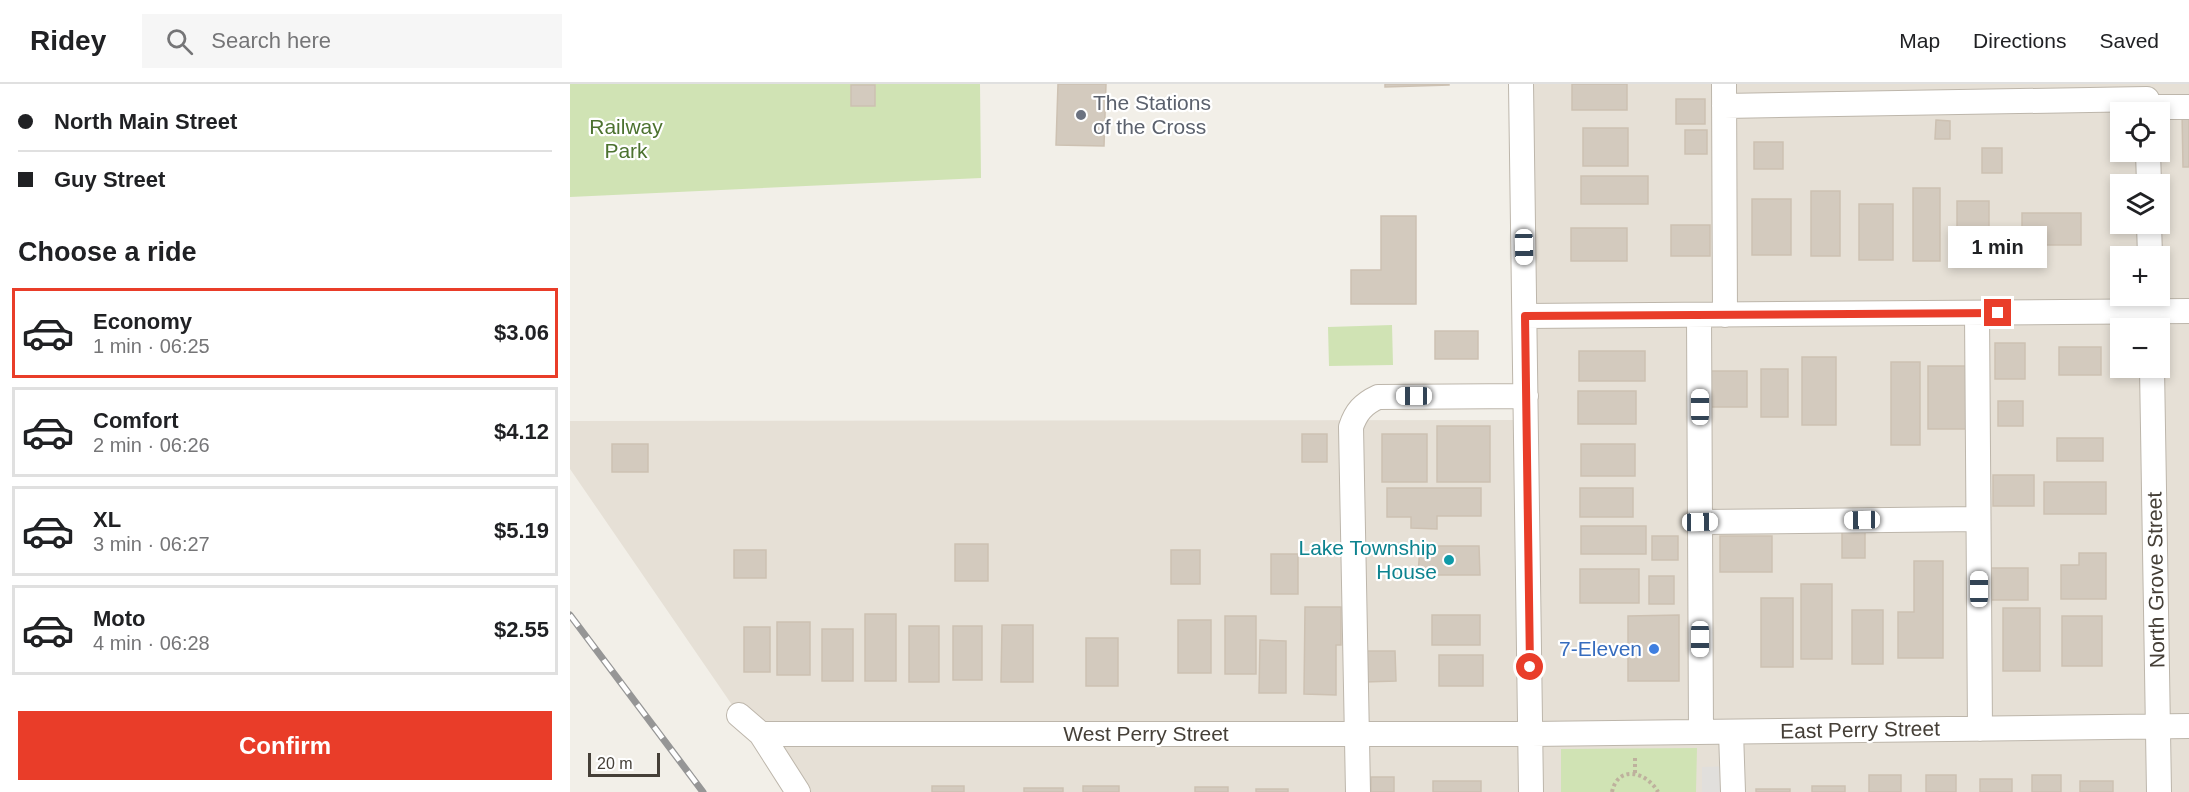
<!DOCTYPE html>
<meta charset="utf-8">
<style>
:root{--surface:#fff;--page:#f6f6f6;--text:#202124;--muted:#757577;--line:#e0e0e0;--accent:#e93d29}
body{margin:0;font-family:Helvetica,sans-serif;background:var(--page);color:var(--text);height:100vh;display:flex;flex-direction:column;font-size:22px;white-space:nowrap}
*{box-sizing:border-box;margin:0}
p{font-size:20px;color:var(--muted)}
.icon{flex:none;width:33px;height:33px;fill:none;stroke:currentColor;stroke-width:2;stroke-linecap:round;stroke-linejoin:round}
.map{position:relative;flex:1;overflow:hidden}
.panel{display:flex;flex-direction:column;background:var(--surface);width:570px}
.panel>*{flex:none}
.guide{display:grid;align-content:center;height:132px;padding:0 18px;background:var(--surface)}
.controls{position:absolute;left:1540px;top:18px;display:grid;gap:12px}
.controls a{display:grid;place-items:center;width:60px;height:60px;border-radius:0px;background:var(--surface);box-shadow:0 3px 9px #0003;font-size:30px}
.scale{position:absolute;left:18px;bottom:15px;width:72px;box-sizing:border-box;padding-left:6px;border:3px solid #453f37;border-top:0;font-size:16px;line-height:21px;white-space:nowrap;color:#453f37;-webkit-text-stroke:4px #fff;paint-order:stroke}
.end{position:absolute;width:27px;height:27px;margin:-14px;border:8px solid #e93d29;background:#fff;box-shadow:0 0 0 3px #fff}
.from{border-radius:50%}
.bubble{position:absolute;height:42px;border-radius:0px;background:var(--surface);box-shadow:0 3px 9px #0003;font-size:20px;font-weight:700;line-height:42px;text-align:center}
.car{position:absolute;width:18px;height:36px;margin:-18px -9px;border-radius:8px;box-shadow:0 0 4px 2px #0007;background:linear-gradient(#fff 24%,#345 0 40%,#fff 0 76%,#345 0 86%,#fff 0)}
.guide b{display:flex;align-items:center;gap:21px;height:57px;font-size:22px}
.guide b+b{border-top:2px solid var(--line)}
.guide i{width:15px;height:15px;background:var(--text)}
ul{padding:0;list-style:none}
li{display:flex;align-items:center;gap:18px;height:90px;margin:0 12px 9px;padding:0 6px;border:3px solid var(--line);border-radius:0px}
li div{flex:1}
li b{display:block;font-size:22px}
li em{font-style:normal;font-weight:700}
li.active{border-color:var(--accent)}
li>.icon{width:54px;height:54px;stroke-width:1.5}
h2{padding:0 18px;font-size:27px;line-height:72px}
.primary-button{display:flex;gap:12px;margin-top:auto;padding:12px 18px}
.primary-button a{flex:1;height:69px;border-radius:0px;background:var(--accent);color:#fff;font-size:24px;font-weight:700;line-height:69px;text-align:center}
header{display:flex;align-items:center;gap:36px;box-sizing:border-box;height:84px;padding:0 30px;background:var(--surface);border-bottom:2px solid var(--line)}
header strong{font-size:28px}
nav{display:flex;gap:33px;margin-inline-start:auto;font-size:21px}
.search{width:420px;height:54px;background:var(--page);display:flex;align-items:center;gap:15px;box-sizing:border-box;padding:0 21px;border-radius:0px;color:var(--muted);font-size:22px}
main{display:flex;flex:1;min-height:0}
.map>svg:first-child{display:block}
.residential{fill:#e6e0d6;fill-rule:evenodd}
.green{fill:#d0e3b4}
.parking{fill:#e1dfdc}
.building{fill:#d3cabe;stroke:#cdc1b2;stroke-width:1.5}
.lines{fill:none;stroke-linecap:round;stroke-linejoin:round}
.minor-casing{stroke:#bdb6ab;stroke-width:26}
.path{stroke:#beb19d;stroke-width:4;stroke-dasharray:3 3;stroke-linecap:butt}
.minor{stroke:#fff;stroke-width:24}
.rail-casing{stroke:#969696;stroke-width:7}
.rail{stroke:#fff;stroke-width:4.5;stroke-dasharray:14;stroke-linecap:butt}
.route{stroke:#e93d29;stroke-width:8}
.worship-dot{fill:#6b7280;stroke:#fff;stroke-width:2}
.culture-dot{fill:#0f9aa8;stroke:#fff;stroke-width:2}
.shop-dot{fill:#3f7fe0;stroke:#fff;stroke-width:2}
.labels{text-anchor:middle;stroke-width:4.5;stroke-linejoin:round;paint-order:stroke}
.worship-label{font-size:21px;fill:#5b616d;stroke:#fff;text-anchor:start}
.park-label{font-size:21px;fill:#4c722f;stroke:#fff}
.culture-label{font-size:21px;fill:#0d838f;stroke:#fff;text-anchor:end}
.street-label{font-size:21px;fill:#453f37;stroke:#fff}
.shop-label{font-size:21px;fill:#366cbe;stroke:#fff;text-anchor:end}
</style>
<header>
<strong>Ridey</strong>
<div class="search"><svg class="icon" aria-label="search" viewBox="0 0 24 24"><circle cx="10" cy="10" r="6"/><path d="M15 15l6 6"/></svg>Search here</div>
<nav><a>Map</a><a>Directions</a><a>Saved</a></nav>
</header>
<main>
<section class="panel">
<div class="guide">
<b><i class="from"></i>North Main Street</b>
<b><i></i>Guy Street</b>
</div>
<h2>Choose a ride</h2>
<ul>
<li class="active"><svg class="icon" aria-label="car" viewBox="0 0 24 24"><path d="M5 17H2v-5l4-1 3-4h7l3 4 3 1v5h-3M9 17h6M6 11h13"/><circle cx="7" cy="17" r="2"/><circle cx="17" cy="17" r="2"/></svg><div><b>Economy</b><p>1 min · 06:25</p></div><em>$3.06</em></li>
<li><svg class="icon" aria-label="car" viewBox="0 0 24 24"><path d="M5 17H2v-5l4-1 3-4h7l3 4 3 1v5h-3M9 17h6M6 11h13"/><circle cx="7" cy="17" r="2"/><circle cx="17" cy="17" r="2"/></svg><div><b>Comfort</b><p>2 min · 06:26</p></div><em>$4.12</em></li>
<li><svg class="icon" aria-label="car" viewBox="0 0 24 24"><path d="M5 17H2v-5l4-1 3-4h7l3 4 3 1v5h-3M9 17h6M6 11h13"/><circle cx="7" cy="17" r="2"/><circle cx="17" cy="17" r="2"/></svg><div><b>XL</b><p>3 min · 06:27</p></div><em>$5.19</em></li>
<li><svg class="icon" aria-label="car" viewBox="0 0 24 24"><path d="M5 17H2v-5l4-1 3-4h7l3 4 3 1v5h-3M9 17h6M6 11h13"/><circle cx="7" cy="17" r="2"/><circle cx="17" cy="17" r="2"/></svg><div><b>Moto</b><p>4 min · 06:28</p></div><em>$2.55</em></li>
</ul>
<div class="primary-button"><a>Confirm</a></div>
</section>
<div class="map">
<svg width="1619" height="708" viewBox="0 0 1619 708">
<rect width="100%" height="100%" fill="#f2efe8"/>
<path class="residential" d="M951 0H1619V708H232L169 631 0 385V337L956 336ZM1551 28H1590V68H1551ZM1551 100H1590V140H1551ZM1551 172H1590V212H1551ZM1551 244H1590V284H1551Z"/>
<path class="green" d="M0 0H410L411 94 0 113Z
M822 241 823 281 759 282 758 243Z
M1127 664 1126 708H991V665Z"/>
<path class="parking" d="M1162 682 1163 708H1132V683Z"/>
<path class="building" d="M488 0H536L534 62 486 61Z
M815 0H879V1L815 3Z
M1002 0H1057V26H1002Z
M281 1H305V22H281Z
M1106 15H1135V40H1106Z
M1612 28H1619V83H1613Z
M1366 36 1380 37V55H1365Z
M1013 44H1058V82H1013Z
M1115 46H1137V70H1115Z
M1184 58H1213V85H1184Z
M1412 64H1432V89H1412Z
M1011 92H1078V120H1011Z
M1343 104H1370V177H1343Z
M1241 107H1270V172H1241Z
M1182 115H1221V171H1182Z
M1387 117H1419V177H1387Z
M1289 120H1323V176H1289Z
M1452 129H1511V161H1452Z
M811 132H846V220H781V186H811Z
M1101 141H1140V172H1101Z
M1001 144H1057V177H1001Z
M865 247H908V275H865Z
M1425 259H1455V295H1425Z
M1489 263H1531V291H1489Z
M1009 267H1075V297H1009Z
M1232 273H1266V341H1232Z
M1321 278H1350V361H1321Z
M1358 282H1396V345H1358Z
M1191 285H1218V333H1191Z
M1141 287H1177V323H1141Z
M1008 307H1066V340H1008Z
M1428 317H1453V342H1428Z
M867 342H920V398H867Z
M732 350H757V378H732Z
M812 350H857V398H812Z
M1487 354H1533V377H1487Z
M42 360H78V388H42Z
M1011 360H1065V392H1011Z
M1423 391H1464V422H1423Z
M1474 398H1536V430H1474Z
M817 404H911V432H867V445L841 444V433H817Z
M1010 404H1063V433H1010Z
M1011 442H1076V470H1011Z
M1272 444H1295V474H1272Z
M1082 452H1108V476H1082Z
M1150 452H1202V488H1150Z
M385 460H418V497H385Z
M850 462H909L910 491H848Z
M164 466H196V494H164Z
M601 466H630V500H601Z
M1509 469H1536V515H1491V481H1509Z
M701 470H728V510H701Z
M1344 477H1373V574H1328V528H1344Z
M1421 484H1458V516H1421Z
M1010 485H1069V519H1010Z
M1079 492H1104V520H1079Z
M1231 500H1262V575H1231Z
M1191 514H1223V583H1191Z
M735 523H771V561H766V611L734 610Z
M1433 524H1470V587H1433Z
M1282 526H1313V580H1282Z
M295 530H326V597H295Z
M862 531H910V561H862Z
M1109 531V597H1058V532Z
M655 532H686V590H655Z
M1492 532H1532V582H1492Z
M608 536H641V589H608Z
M207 538H240V591H207Z
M432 541H463V598H431Z
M339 542H369V598H339Z
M383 542H412V596H383Z
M174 543H200V588H174Z
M252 545H283V597H252Z
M516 554H548V602H516Z
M690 556 716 557V609H689Z
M795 567H825L826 597 795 598Z
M869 571H913V602H869Z
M1299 691H1331V708H1299Z
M1356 691H1386V708H1356Z
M1462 691H1491V708H1462Z
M801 693H824V708H801Z
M1410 695H1442V708H1410Z
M863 697H911V708H863Z
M1510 697H1543V708H1510Z
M362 702H394V708H362Z
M513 702H549V708H513Z
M1242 702H1275V708H1242Z
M625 703H658V708H625Z
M454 704H493V708H454Z
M686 705H718V708H686Z
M1186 705H1220V708H1186Z"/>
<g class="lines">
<defs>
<path id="minor" d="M951 0 961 708
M1154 0 1155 231
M1154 22 1577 15
M1578 23H1619
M1578 68 1579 100
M1579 140 1580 172
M1407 229 1410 645
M1129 231 1131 648
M955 232 1619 227
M1582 284 1589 708
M1130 438 1408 435
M169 631 191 650 228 708
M1161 648 1163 708
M191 650H961L1619 642
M788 708 781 343C786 328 793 320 808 313L956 312"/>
</defs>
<use href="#minor" class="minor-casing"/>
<path class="path" d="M1065 689V671
M1042 708C1048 680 1077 688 1088 708"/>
<use href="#minor" class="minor"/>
<defs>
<path id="rail" d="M0 531 133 708"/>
</defs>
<use href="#rail" class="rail-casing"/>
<use href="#rail" class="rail"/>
</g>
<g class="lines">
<path class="route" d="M960 583 955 232 1428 229"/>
</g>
<circle class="worship-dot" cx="511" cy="31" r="6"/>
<circle class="culture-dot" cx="879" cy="476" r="6"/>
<circle class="shop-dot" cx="1084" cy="565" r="6"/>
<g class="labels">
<g class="worship-label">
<text x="523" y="26">The Stations<tspan x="523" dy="24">of the Cross</tspan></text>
</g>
<g class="park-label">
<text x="56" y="50">Railway<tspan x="56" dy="24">Park</tspan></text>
</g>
<g class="culture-label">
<text x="867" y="471">Lake Township<tspan x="867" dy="24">House</tspan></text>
</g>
<g class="street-label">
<text transform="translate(1586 496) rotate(-91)" y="7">North Grove Street</text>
<text transform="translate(1290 646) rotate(-1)" y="7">East Perry Street</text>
<text x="576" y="657">West Perry Street</text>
</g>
<g class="shop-label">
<text x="1072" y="572">7-Eleven</text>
</g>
</g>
</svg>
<div class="controls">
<a><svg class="icon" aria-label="locate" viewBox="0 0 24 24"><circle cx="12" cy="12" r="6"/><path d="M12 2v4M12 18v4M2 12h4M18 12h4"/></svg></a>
<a><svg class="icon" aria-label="layers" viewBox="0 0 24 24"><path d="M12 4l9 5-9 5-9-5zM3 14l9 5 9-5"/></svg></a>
<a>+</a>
<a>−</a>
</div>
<div class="scale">20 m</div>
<i class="end from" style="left:960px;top:583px"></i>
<i class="end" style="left:1428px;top:229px"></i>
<div class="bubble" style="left:1378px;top:142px;width:99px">1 min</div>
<i class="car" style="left:954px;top:163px;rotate:179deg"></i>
<i class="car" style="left:844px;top:312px;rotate:270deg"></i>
<i class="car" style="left:1130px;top:323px;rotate:0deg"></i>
<i class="car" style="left:1292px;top:436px;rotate:269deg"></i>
<i class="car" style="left:1130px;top:438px;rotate:89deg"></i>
<i class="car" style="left:1409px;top:505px;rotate:0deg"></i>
<i class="car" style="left:1130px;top:555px;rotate:180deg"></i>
</div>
</main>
